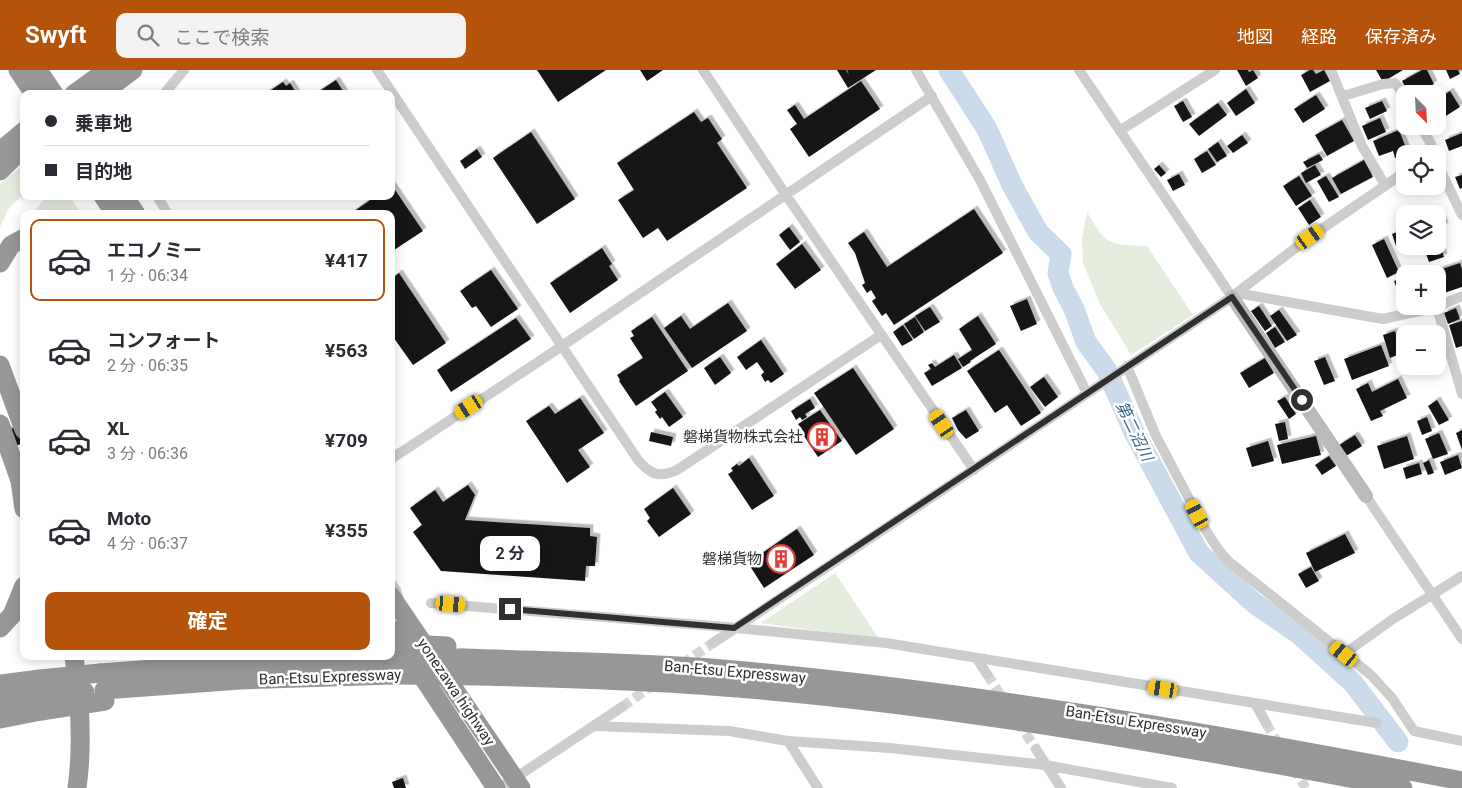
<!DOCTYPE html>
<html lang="ja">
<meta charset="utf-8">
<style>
:root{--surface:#fff;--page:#f2f2f3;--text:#2b2b33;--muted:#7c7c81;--line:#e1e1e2;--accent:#b45309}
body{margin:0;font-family:Roboto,"Noto Sans JP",sans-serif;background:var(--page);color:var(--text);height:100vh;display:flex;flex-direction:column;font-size:19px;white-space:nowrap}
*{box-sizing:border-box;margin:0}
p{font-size:16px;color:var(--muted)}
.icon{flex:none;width:28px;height:28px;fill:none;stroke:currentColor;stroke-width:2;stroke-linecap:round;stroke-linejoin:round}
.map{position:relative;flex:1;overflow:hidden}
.details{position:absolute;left:20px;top:140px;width:375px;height:450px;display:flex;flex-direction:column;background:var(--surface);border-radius:10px;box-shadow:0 2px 12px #0003}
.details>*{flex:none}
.top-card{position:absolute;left:20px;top:20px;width:375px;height:110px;border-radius:10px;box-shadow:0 2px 12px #0003;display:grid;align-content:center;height:110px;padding:0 25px;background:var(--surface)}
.needle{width:32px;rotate:156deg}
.buttons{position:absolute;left:1396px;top:15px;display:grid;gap:10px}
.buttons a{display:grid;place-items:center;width:50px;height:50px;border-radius:10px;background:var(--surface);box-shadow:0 2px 12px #0003;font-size:25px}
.end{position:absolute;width:22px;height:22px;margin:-11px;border:6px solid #303030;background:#fff;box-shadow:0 0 0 2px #fff}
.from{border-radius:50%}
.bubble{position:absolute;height:35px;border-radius:10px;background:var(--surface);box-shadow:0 2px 12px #0003;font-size:16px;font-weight:700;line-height:35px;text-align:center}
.car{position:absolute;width:15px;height:30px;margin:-15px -8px;border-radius:6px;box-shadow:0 0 4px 1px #0007;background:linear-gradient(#f5c518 24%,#345 0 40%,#f5c518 0 76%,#345 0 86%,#f5c518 0)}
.top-card b{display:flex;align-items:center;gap:18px;height:48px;font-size:19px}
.top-card b+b{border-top:1px solid var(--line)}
.top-card i{width:12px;height:12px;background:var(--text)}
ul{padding:9px 0 0;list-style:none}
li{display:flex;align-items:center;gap:15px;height:82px;margin:0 10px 8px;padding:0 15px;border:2px solid transparent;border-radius:10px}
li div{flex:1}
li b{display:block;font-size:19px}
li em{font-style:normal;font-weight:700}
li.selected{border-color:var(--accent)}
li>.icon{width:45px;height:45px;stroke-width:1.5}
.button{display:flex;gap:10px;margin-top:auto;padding:10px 25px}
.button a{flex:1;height:58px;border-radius:10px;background:var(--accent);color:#fff;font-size:20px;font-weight:700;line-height:58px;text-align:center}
header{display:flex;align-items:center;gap:30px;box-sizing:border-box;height:70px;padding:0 25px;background:var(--accent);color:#fff}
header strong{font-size:24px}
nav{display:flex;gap:28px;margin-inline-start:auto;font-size:18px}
.search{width:350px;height:45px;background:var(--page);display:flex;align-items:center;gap:12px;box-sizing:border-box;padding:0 18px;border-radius:10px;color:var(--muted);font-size:19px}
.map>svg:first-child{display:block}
.green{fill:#e4ecde}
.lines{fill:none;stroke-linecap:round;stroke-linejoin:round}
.river{stroke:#cbdbec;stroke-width:21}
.building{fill:#171717;filter:url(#shadow)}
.street-tunnel{stroke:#d6d6d6;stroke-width:10;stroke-dasharray:10 5;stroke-linecap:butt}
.street{stroke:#cdcdcd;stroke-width:10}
.secondary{stroke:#bababa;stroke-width:14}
.highway{stroke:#979797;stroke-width:19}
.highway-bridge{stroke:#979797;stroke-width:19}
.route{stroke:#303030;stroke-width:6}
.labels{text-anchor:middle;stroke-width:5;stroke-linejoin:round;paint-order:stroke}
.poi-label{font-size:15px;fill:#303030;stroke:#fff;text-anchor:end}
.street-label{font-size:15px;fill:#303030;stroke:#fff}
.water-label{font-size:16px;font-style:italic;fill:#3f6891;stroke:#fff}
</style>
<header>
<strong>Swyft</strong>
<div class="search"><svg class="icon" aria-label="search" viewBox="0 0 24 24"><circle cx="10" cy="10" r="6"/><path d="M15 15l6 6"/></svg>ここで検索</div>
<nav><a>地図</a><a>経路</a><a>保存済み</a></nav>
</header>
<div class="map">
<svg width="1462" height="718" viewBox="0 0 1462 718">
<defs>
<filter id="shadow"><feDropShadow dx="3.5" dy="-3.5" stdDeviation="0" flood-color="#0004"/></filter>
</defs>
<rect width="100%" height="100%" fill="#fff"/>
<path class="green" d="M24 94V124L9 138 0 157V114Z
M47 126H70L81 144H32Z
M1087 142C1092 150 1098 162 1105 168 1116 177 1134 175 1147 176L1193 245 1131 285 1100 234 1083 193 1082 168Z
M835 503 879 569 761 553Z"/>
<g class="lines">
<path class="river" d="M949 0 987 59 1012 115 1038 162 1061 184 1058 203 1063 218 1074 239 1086 272 1107 301 1134 362 1199 483 1254 533 1299 564 1353 613 1398 672"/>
</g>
<path class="building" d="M537 0H606L558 32Z
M640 0H663L647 11Z
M837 0H846L849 5 847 0H876L848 18Z
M1237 0H1248L1249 2 1253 0 1258 8 1246 16Z
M1310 0H1313L1316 4 1324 0 1330 11 1310 22 1301 5Z
M1376 0H1403L1383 12Z
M1422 0H1427L1434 14 1416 24H1409L1402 11Z
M1446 0H1458L1460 4 1450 9Z
M336 10 345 24H315Z
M861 11 880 39 809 87 790 59 797 54 787 40 795 35 804 49Z
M283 12 286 16 290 13 297 24H265Z
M1246 19 1255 33 1236 46 1227 33Z
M1450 21 1460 37 1438 51V29Z
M1316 25 1325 39 1303 53 1294 39Z
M1183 31 1192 47 1183 52 1174 36Z
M1382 31 1387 41 1370 49 1365 38Z
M1218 33 1227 45 1199 66 1189 54Z
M694 42 701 52 708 48 722 69 717 73 747 118 667 171 658 158 643 168 618 130 634 120 617 93Z
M1380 48 1386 62 1368 70 1362 56Z
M1342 50 1354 71 1327 86 1315 65Z
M1399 60 1408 83 1395 88 1393 81 1379 86 1373 71Z
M531 62 575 129 537 154 493 88Z
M1462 63V76L1449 81 1445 70Z
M1242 65 1248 73 1233 83 1227 76Z
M1218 72 1227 86 1217 92 1208 79Z
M477 79 482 87 465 99 460 91Z
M1207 81 1216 95 1202 103 1194 89Z
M1319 84 1323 90 1307 98 1303 92Z
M1364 90 1373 107 1341 124 1332 108Z
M1159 95 1166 103 1161 107 1154 99Z
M1315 95 1321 105 1306 113 1301 103Z
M1179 104 1185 115 1173 121 1167 110Z
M1462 105V118L1460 119 1455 107Z
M1299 106 1312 126 1296 136 1283 116Z
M1326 106 1339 127 1329 132 1317 111Z
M391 114 423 161 391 182V144H350L376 126H391Z
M1310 130 1321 147 1309 155 1298 138Z
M974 139 1003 183 894 255 886 243 882 246 872 231 876 228 871 220 867 223 862 215 865 213 855 183 848 173 864 162 887 197Z
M1441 146 1445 156 1439 159 1438 148Z
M789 157 800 172 790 180 779 165Z
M1405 159V172L1396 176 1392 164Z
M1384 169 1399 202 1387 208 1372 175Z
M1438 169 1444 187 1429 192 1423 176H1438Z
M802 174 821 200 795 219 776 194Z
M602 178 612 194 609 196 618 210 570 243 550 213Z
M1460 193 1462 199V217L1441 224 1438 215V204L1430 203Z
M491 200 518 239 491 257 476 236 472 238 460 221Z
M399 203 446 273 413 295 391 264V209Z
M1405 207V234H1403L1394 211Z
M1027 229 1037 254 1021 261 1010 236Z
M728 233 747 261 692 298 664 258 681 246 690 259Z
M1259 236 1272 256 1265 261 1251 241Z
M930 237 940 252 925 261 915 246Z
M1456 238 1460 249 1448 254 1444 243Z
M1279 240 1297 265 1287 271 1270 246Z
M978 246 996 274 970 291 971 292 963 297 958 289 972 280 959 259Z
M652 247 688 301 636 336 619 311 620 310 617 305 643 288 630 268 634 266 631 261Z
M915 247 924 262 914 269 904 254Z
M516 248 531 269 451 322 437 300Z
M1462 251V276L1456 278 1449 255Z
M903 255 913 270 902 276 893 262Z
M1275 257 1285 272 1275 278 1266 263Z
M1395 261 1402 283 1390 288 1383 265Z
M761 270 784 304 771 313 768 310 765 312 761 305 764 302 757 292 746 300 737 287Z
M1381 275 1389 296 1352 310 1344 289Z
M999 280 1041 343 1021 356 1007 335 995 343 967 301Z
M954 285 962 298 932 316 924 303 931 299 928 295 932 293 935 297Z
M720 287 731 303 715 315 704 298Z
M1325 287 1335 311 1324 315 1314 291Z
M1265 288 1274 303 1249 318 1240 303Z
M853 298 894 359 856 385 814 323Z
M1044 307 1058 327 1045 337 1030 317Z
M1398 309 1407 328 1380 341 1383 346 1371 351 1356 319 1368 313 1372 322Z
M665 322 683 347 669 357 662 347 660 349 655 342 657 340 651 332Z
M1285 327 1296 344 1289 349 1277 331Z
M580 328 604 363 578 380 590 397 567 413 526 351 549 336 555 344Z
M810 329 815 338 805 344 807 347 802 350 800 347 796 350 791 341Z
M1437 330 1449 350 1439 355 1428 336Z
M820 340 842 371 818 387 802 363 804 362 798 354Z
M966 340 979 361 966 369 958 360 952 348Z
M1427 347 1432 361 1422 365 1417 351Z
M1285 352 1288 369 1279 371 1275 354Z
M24 355V373L0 381V362Z
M1462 360V380L1456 363Z
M651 362 673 367 671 376 649 371Z
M1439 363 1448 384 1433 389 1425 369Z
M1355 365 1362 376 1346 386 1339 375Z
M1316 366 1321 385 1282 394 1277 375Z
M1407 366 1414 389 1384 399 1377 376Z
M1268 371 1274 391 1252 397 1246 378Z
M1458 385 1462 398 1445 405 1440 392Z
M1329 386 1336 396 1322 405 1315 395Z
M749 388 774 426 752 440 728 404 733 401 731 398 737 394 739 396Z
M1429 390 1434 403 1428 405 1423 393Z
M1419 393 1422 404 1406 409 1403 398Z
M468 415 475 425 465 450 590 458V466L597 467 595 496H586L585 511 441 501 413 462 422 455 410 438 435 420 443 432Z
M673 418 691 444 659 467 647 451 650 448 644 439Z
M797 459 814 485 764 518 748 493Z
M1345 464 1355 483 1315 502 1306 483Z
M1311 497 1319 511 1306 518 1298 504Z
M403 708 406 718H394L392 712Z"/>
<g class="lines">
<path class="street-tunnel" d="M682 594 713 573
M987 604 1005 632
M622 637 654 614
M1017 651 1036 679
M1266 653 1280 677
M1293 698 1306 718"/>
<path class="street" d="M377 0 638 390C651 405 659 408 677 400L881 265
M703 0 786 125 974 400
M916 0 980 110 1087 323
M1079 0 1232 227
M1331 0 1362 76 1385 115
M164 24 184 0
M1343 26 1383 14 1395 13 1405 26
M1421 56 1432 76 1433 84
M1121 60 1215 0
M1438 95 1462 145
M157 126 168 144
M1237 223 1383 249 1437 237 1462 226
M1437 237 1462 324
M1127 296 1156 366 1205 459 1218 479 1228 491 1371 605 1392 628 1414 661 1462 671
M391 389 547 286 932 26
M1366 426 1462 569
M391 513 396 520 399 530
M431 533 726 557 886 573 1377 653
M713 573 1226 231 1310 167 1405 102
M1344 584 1393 549 1462 506
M977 589 987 604
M1256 635 1266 653
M594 656 729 661 788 671 890 678 1045 695 1172 718
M788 671 818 718
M1036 679 1061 718
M500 718 622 637"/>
<path class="secondary" d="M1232 227 1366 426"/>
<path class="highway" d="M18 0 34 24
M38 0 54 24
M74 24 107 0
M101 24 133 0
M0 81 24 61
M0 101 24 77
M103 126 115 144
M124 126 136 144
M0 193 11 175 24 168
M0 295 24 360
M0 354 24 422
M20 411 24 439
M391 526 521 718
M0 558 12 545 24 516
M391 559 496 718
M74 586C80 629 83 675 77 718
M463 588C545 591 628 592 711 598 963 619 1213 663 1462 711
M100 603 261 591 380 588
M482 606C559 608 635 610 711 616 943 633 1174 675 1403 718
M0 614 40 609
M104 620 240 610 392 605
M0 632 40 627
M0 649 41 641"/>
<path class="highway-bridge" d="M391 573 447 576
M380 588H463
M392 605 482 606
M40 609 100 603
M40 627 85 622
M41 641 105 631"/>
</g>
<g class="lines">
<path class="route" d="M510 539 734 558 1232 227 1302 330"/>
</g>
<defs>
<symbol id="building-ring" viewBox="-11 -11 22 22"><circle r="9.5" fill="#fff" stroke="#e23c36" stroke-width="1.5"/><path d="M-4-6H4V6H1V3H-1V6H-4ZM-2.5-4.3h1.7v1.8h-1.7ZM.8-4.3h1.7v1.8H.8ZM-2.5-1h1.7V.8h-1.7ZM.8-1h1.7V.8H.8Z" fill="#e23c36"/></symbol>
</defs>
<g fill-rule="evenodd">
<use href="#building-ring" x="806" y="351" width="32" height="32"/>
<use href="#building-ring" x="765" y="473" width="32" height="32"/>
</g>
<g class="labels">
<g class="poi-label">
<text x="803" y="372">磐梯貨物株式会社</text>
<text x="762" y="494">磐梯貨物</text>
</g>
<g class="street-label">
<text transform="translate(735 602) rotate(5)" y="5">Ban-Etsu Expressway</text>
<text transform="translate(330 607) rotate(-2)" y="5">Ban-Etsu Expressway</text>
<text transform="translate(456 622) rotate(56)" y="5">yonezawa highway</text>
<text transform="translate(1136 652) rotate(9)" y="5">Ban-Etsu Expressway</text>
</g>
<g class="water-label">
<text transform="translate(1135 361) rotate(64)" y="6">第二沼川</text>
</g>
</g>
</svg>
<div class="buttons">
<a><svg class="needle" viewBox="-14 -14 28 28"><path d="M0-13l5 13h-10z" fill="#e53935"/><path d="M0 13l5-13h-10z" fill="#7c7c81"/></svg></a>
<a><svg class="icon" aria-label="locate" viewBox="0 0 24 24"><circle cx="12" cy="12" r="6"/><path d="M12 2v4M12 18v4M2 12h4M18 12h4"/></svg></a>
<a><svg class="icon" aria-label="layers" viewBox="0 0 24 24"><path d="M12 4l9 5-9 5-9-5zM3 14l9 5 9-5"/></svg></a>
<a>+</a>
<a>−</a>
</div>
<i class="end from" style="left:1302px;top:330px"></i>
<i class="end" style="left:510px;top:539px"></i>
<div class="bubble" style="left:480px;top:466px;width:60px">2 分</div>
<i class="car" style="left:1310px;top:167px;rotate:55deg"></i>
<i class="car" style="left:469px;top:337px;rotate:237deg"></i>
<i class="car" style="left:942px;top:354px;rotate:326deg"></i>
<i class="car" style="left:1197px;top:444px;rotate:332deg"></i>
<i class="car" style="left:451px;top:534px;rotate:95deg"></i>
<i class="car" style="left:1344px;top:584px;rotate:309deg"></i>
<i class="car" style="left:1163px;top:619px;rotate:279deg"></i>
<div class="top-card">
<b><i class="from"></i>乗車地</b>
<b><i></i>目的地</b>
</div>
<section class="details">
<ul>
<li class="selected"><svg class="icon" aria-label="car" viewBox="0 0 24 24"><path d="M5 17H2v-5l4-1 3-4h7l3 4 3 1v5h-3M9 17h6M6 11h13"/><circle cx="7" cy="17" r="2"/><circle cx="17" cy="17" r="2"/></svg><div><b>エコノミー</b><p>1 分 · 06:34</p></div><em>¥417</em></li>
<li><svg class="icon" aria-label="car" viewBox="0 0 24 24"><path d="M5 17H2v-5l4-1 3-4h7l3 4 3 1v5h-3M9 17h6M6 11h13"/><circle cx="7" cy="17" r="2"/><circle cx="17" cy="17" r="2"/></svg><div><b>コンフォート</b><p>2 分 · 06:35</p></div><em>¥563</em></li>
<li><svg class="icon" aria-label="car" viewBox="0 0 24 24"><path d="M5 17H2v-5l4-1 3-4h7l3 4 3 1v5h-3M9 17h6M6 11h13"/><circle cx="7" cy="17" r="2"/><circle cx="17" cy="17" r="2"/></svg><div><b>XL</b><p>3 分 · 06:36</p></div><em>¥709</em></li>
<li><svg class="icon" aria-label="car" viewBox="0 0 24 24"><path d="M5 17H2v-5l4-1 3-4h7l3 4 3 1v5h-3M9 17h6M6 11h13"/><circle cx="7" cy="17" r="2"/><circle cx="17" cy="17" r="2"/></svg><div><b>Moto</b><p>4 分 · 06:37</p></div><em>¥355</em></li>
</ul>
<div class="button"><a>確定</a></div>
</section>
</div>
